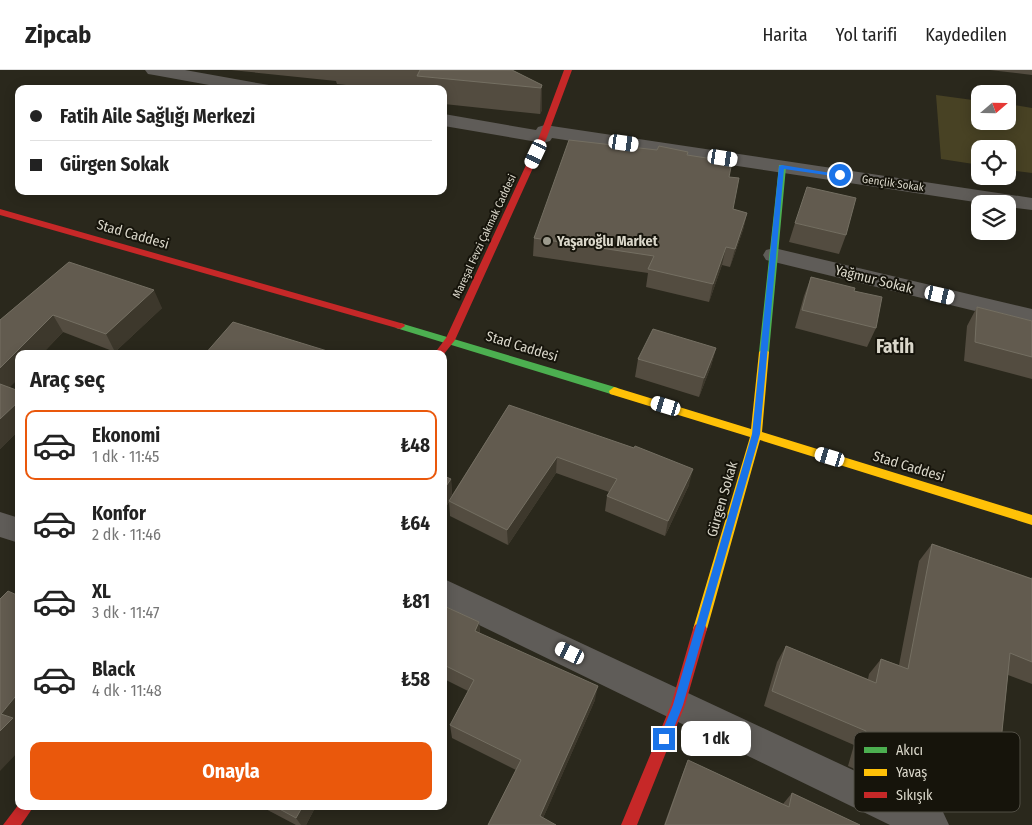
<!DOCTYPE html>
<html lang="tr">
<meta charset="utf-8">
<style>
:root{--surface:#fff;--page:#f6f6f6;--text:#222;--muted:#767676;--line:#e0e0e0;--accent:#ea580c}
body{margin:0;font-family:"Fira Sans Condensed",sans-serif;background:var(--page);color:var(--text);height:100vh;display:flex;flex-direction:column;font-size:19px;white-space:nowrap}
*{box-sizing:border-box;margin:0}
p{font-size:16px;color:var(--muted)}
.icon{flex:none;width:28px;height:28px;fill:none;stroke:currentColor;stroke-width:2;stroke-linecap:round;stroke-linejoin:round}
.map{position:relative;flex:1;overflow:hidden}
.sheet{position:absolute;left:15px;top:280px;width:432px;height:460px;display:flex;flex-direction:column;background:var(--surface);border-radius:10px;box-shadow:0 2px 12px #0003}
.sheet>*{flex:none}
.banner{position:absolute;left:15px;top:15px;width:432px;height:110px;border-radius:10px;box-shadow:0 2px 12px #0003;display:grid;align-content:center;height:110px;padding:0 15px;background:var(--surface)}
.needle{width:32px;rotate:70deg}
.tools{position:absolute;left:971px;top:15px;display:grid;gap:10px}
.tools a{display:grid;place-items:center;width:45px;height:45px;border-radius:10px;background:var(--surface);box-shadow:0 2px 12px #0003;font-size:25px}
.end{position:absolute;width:22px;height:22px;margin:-11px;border:6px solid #1a73e8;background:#fff;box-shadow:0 0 0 2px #fff}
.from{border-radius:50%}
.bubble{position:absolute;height:35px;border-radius:10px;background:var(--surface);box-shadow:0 2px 12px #0003;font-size:16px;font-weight:700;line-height:35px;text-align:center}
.car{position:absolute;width:15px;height:30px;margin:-15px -8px;border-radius:6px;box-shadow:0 0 4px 1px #0007;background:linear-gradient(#fff 24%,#345 0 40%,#fff 0 76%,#345 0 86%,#fff 0)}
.banner b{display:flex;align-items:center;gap:18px;height:48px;font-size:19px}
.banner b+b{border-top:1px solid var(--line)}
.banner i{width:12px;height:12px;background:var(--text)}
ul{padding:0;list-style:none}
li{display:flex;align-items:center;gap:15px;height:70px;margin:0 10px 8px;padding:0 5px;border:2px solid transparent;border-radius:10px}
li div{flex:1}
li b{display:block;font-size:19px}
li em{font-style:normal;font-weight:700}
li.active{border-color:var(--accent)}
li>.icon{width:45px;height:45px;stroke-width:1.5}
h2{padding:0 15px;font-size:22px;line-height:60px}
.action{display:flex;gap:10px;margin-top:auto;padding:10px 15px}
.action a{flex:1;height:58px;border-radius:10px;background:var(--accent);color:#fff;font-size:20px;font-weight:700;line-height:58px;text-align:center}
header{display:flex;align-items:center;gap:30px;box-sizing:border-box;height:70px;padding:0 25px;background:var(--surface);border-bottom:1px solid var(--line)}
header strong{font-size:24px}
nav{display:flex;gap:28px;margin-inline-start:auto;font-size:18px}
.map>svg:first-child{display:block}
.green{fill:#484224}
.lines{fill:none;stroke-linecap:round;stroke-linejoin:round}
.street{fill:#5f5c58;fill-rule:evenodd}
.fast{fill:#4caf50;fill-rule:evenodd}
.slow{fill:#ffc107;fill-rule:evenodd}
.jam{fill:#c62828;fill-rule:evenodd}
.wall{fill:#534c40}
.shaded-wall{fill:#3d382c}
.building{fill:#625b4f;stroke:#746f62}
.route{fill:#1a73e8}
.poi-dot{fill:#9c9a8d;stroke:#16140b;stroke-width:2}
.labels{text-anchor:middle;stroke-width:4;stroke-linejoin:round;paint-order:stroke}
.far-street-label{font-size:11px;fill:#dad7ca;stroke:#16140b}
.street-label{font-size:14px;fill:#dad7ca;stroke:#16140b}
.poi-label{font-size:14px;font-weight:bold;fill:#dad7ca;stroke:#16140b;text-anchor:start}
.district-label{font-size:19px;font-weight:bold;fill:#dad7ca;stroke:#16140b}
.key{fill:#16140b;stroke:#514e44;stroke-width:1}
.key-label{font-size:14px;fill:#dad7ca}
</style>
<header>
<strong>Zipcab</strong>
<nav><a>Harita</a><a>Yol tarifi</a><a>Kaydedilen</a></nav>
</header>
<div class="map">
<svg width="1032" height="755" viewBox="0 0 1032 755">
<rect width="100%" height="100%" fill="#2a281c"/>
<path class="green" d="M936 25 980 31V51H1008V34L1032 38V103L1008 100V79H980V95L941 89Z"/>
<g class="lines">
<path class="street" d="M145 0H185L263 14 269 15 272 19H231L154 5 148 4Z
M444 44 536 60 538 57 545 55 1032 128V140L1008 137V134H988L552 68 550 71 543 73 444 56Z
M774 178 1032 239V255L766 190 763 185 766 180Z
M0 442 19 448V473L0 467Z
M444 509 943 742 949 755H890L444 538Z"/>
<path class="fast" d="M779 95H782L786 97 769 282 764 286 759 282Z
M400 253 618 318 619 321 614 325 396 258 395 256Z"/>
<path class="slow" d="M764 278 769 282 762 362 1032 445V455L760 370 707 559 705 563 700 565 695 563 693 559 750 367 610 324 609 321 614 317 751 359 759 282Z"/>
<path class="jam" d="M564 0H572L547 67 455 270 444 284H434L446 268 539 67Z
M0 139 404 254 405 256 400 259 0 145Z
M700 553 705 555 707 559 685 635 637 755H621L671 635 693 559 695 555Z
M19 734V736H34L21 755H3Z"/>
</g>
<path class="wall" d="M231 0H512L542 15V40L540 44 444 34V19H383L337 14 336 11Z
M990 0H1032V5Z
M657 80 688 82V85L729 107 733 139 747 143 743 160 730 197 722 195 709 232 646 217 648 203 533 186 534 168Z
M795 153 846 165 839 184 789 172Z
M69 192 162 238 115 282 63 262 42 284H19V308L9 317 19 321V360L0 379V250Z
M811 207 854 221 876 258 867 277 795 258 804 226Z
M977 237 1032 251V309L964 291 967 256Z
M716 278 711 296 699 327 635 307 638 289Z
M509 335 689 415 665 466 605 441 607 426 609 422 556 403 508 475 450 446 449 432 444 440V406L451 409 452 425Z
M932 474 1031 508 1032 507V614L1008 605 995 730 978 742 893 705 885 713 848 696 854 675 764 636 777 592 786 576 868 609 869 604 881 589 899 595 919 491Z
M444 536 479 552 480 564 595 630 543 748 488 755 516 700 452 668 450 655 468 621 444 609Z
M688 690 783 734 792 723 860 755H664L682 705Z
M260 736H316L306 755H296Z"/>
<path class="shaded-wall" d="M542 15V40L540 44 541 18Z
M747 143 743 160 730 197 735 179Z
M726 177 722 195 709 232 713 214Z
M154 220 162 238 115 282 106 264Z
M53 245 63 262 42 284H19V308L0 327V298Z
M716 278 711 296 699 327 704 308Z
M19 331V360L0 379V349Z
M557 387 556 403 508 475 507 460Z
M693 399 689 415 665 466 668 451Z
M451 409 452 426 444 440V419Z
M479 552 480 568 475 561Z
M598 616 595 630 540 755V746Z
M19 622V681L0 701V661L1 644Z
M303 736H316L306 755H301L296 748Z"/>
<path class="building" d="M420 0H512L542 15 541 18 417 6Z
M569 70 657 80 659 76 688 82 687 85 726 91 724 96 731 97 729 107 739 108 733 139 747 143 735 179 726 177 713 214 648 199 654 186 534 168Z
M807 117 856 128 846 165 795 153Z
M69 192 154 220 106 264 53 245 0 298V250Z
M811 207 855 218 854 221 882 227 876 258 802 240Z
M977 237 1032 251V287L975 272Z
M233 252 337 284H205Z
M653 259 716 278 704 308 638 289Z
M0 314 19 321V331L0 349Z
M509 335 634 378 635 376 693 399 668 451 607 426 617 409 557 387 507 460 449 431Z
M444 406 451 409 444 419Z
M932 474 1032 509V592L1010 583 995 730 901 690 898 700 860 682 866 661 772 621 786 576 876 613 881 589 908 599Z
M8 521 19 526V622L1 644 13 648 0 661V529Z
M444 536 479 552 475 561 598 616 540 746 556 755H488L521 690 450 655 474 610 444 595Z
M688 690 789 737 792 723 860 755H665Z
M274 736H303L296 748Z"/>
<path class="route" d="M782 95 843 105 840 107 784 99 760 364 683 635 668 673 664 674 661 673 659 669 673 635 752 364 779 96Z"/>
<circle class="poi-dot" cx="547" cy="171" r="5"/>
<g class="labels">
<g class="far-street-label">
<text transform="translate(893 113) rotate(8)" y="4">Gençlik Sokak</text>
<text transform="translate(484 166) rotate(-65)" y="4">Mareşal Fevzi Çakmak Caddesi</text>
</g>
<g class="street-label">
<text transform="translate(133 164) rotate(16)" y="5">Stad Caddesi</text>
<text transform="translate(874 209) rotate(14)" y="5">Yağmur Sokak</text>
<text transform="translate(522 276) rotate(17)" y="5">Stad Caddesi</text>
<text transform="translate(909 396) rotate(17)" y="5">Stad Caddesi</text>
<text transform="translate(722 429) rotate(-74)" y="5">Gürgen Sokak</text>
</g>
<g class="poi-label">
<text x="557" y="176">Yaşaroğlu Market</text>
</g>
<g class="district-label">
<text x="895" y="283">Fatih</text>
</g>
</g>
<rect x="854" y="662" width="166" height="80" rx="8" class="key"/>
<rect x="864" y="677" width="23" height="6" fill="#4caf50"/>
<rect x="864" y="699" width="23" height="7" fill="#ffc107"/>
<rect x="864" y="722" width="23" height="6" fill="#c62828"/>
<g class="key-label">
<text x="896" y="685">Akıcı</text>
<text x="896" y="707">Yavaş</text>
<text x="896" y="730">Sıkışık</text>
</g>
</svg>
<div class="tools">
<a><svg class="needle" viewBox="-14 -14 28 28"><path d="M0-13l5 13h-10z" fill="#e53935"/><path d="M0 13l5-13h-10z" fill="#767676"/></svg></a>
<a><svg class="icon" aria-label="locate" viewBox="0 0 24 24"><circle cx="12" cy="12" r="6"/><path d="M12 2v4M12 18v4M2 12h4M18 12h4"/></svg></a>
<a><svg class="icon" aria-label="layers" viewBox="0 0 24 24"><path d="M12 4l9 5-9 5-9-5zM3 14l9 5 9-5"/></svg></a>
</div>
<i class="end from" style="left:840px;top:105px"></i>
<i class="end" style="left:664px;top:669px"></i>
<div class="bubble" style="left:681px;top:651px;width:70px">1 dk</div>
<i class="car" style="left:624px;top:73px;rotate:98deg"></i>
<i class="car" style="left:536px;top:84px;rotate:205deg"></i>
<i class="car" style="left:723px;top:88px;rotate:99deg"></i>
<i class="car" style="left:940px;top:225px;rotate:103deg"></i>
<i class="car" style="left:666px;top:336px;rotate:287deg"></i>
<i class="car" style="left:830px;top:387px;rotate:287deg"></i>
<i class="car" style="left:570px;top:583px;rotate:296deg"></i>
<div class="banner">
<b><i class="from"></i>Fatih Aile Sağlığı Merkezi</b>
<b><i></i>Gürgen Sokak</b>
</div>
<section class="sheet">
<h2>Araç seç</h2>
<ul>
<li class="active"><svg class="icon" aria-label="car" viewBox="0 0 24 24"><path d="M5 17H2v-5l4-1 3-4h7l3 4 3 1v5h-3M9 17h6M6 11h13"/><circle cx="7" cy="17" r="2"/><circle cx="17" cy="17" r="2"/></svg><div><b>Ekonomi</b><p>1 dk · 11:45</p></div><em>₺48</em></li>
<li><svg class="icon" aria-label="car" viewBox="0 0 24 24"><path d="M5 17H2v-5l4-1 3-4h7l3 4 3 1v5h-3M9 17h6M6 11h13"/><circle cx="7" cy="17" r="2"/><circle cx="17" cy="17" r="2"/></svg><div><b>Konfor</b><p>2 dk · 11:46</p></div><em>₺64</em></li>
<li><svg class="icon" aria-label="car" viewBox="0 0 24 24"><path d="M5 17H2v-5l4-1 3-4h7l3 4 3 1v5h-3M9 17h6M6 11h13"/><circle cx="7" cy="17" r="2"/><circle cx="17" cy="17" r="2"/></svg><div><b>XL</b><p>3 dk · 11:47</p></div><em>₺81</em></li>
<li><svg class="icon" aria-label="car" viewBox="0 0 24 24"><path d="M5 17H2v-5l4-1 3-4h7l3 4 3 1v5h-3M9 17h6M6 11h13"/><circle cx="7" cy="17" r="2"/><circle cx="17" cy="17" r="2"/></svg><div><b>Black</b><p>4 dk · 11:48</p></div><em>₺58</em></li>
</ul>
<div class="action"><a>Onayla</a></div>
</section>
</div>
